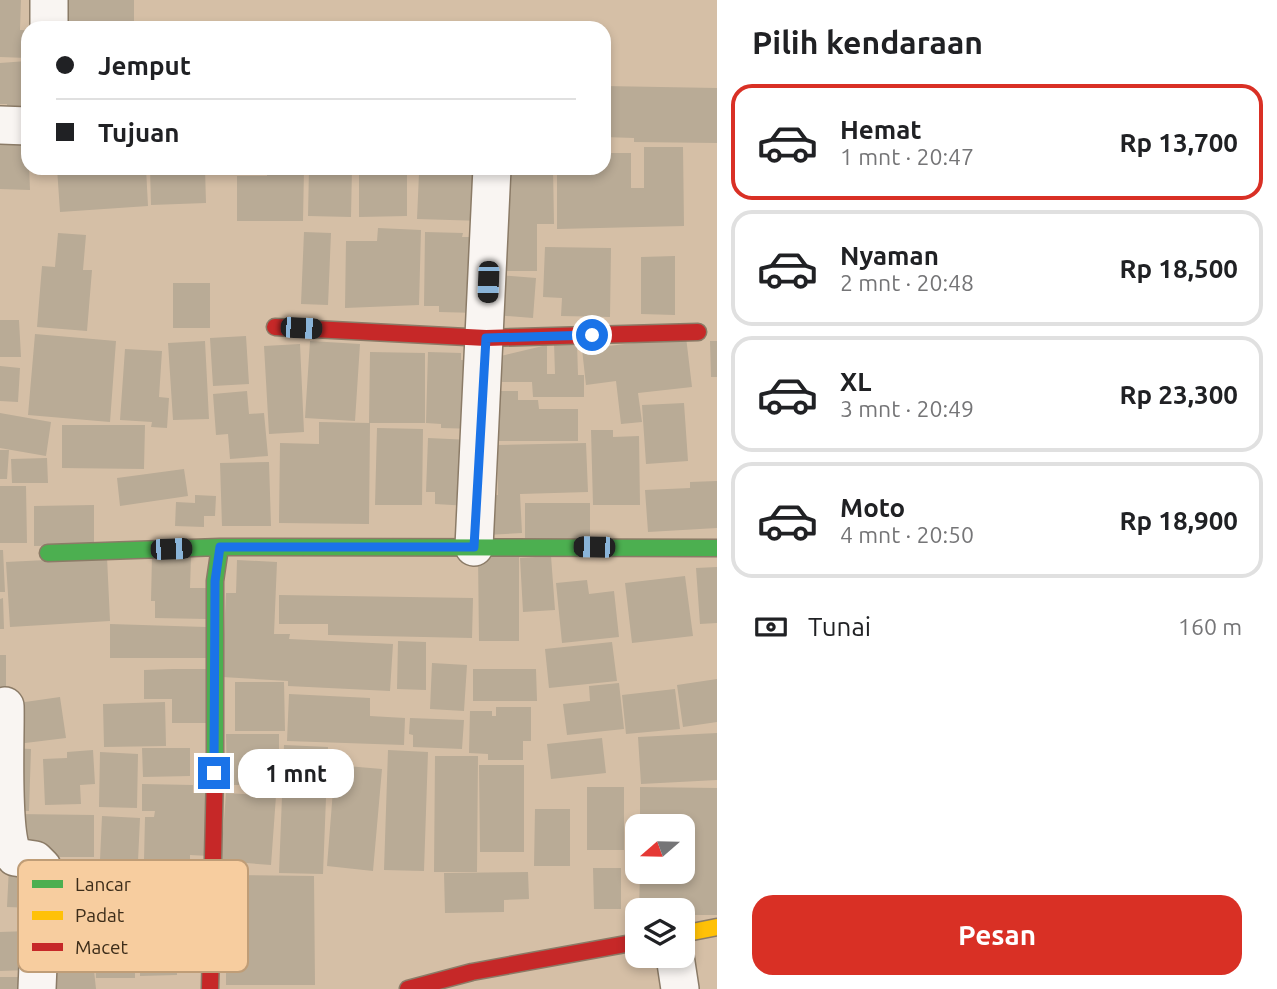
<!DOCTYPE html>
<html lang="id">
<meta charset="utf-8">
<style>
:root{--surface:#fff;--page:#f6f6f6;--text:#202124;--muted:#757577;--line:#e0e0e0;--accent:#d93025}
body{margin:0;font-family:Ubuntu,sans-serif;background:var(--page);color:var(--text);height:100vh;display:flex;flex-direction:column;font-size:26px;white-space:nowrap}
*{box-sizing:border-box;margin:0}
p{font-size:23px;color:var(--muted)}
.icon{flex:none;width:38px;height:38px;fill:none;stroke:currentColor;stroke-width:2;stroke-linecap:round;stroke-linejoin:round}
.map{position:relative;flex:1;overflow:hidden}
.panel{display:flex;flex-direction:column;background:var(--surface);width:560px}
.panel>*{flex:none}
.guide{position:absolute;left:21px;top:21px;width:590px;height:154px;border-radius:21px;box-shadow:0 4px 10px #0003;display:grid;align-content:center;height:154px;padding:0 35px;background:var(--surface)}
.needle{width:46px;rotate:250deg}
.controls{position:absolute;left:625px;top:814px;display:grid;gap:14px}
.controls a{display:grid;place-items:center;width:70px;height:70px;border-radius:14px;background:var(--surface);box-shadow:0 4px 10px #0003;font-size:35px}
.end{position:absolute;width:32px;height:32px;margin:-16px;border:9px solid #1a73e8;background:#fff;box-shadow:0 0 0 4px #fff}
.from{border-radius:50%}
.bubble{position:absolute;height:49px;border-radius:21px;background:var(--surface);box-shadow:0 4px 10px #0003;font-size:23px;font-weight:600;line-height:49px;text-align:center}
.car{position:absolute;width:21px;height:42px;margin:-21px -10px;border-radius:9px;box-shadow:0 0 5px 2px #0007;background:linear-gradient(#222 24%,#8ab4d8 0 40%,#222 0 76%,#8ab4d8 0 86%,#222 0)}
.guide b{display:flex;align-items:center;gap:24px;height:66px;font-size:26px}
.guide b+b{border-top:2px solid var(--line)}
.guide i{width:18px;height:18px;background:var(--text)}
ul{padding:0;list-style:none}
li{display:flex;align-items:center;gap:21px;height:116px;margin:0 14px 10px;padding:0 21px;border:4px solid var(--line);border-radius:21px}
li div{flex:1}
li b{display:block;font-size:26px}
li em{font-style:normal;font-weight:600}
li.current{border-color:var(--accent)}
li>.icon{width:63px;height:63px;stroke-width:1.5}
h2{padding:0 35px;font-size:32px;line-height:84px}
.pay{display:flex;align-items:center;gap:18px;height:77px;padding:0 35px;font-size:26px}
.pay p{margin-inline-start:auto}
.action{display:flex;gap:14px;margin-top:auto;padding:14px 35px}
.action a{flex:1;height:80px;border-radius:21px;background:var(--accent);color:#fff;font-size:28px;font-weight:600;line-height:80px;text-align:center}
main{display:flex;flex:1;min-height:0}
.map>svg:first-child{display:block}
.building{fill:#b9ab96}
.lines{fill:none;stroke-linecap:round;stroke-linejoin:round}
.street-casing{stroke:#8b7b67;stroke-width:40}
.fast-casing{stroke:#8b7b67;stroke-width:19}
.slow-casing{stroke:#8b7b67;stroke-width:19}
.jam-casing{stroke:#8b7b67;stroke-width:19}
.street{stroke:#f9f5f2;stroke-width:37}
.fast{stroke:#4caf50;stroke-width:16}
.slow{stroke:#ffc107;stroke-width:16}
.jam{stroke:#c62828;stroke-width:16}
.route{stroke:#1a73e8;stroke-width:9}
.key{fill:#f7cd9f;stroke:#bf9d77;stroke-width:2}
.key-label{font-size:19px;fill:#3c2c19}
</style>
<main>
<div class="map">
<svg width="717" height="989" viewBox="0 0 717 989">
<rect width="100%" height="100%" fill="#d5bfa6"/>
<path class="building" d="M0 0H21L20 30H28V58L0 57Z
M58 0H134V22L59 23Z
M368 22H425V28H368Z
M148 23V28H118V24Z
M27 61 28 110 7 112V104H0V63Z
M604 86 717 88V143L634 142V138L604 137Z
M0 138 28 139 30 190 0 189Z
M644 147H683L684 226 557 229V168H604V153H631V188H644Z
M57 168H146L148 206 60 212Z
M150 168H205L206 203 151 205Z
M267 168H304L303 221H237V176H267Z
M309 168H352L351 217 308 216Z
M359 168H407V216L359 217Z
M436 168H467L466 175H484L483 221 417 219 419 173 435 174Z
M497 168H553L554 224H537V271H498Z
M378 228 421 230 419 305 345 308 346 241H377Z
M304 232 331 233 328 305 301 304Z
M425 232 463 233 462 237H478V313L439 312V306H424Z
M58 233 86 235 83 270H92L87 331 37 327 42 266 55 267Z
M545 247 611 248 610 317 561 316 562 298 543 297Z
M675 256V315L641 314V257Z
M498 275 536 278 533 318 494 315Z
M173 283H210V328H173Z
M0 320H19L21 357H0Z
M35 334 116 341 110 422 28 415Z
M246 336 249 384 213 386 210 338Z
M686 337 692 387 638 393 642 422 621 424 616 381 586 385 582 349Z
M205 341 209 419 173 420 168 343Z
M310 341 360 344 355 421 305 418Z
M710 341H717V377H711Z
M554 342H577L578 375H584V397H533L532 382H502L501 356 547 345V374H555Z
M300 344 304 432 269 434 264 346Z
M125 349 162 351 159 397 169 398 167 428 151 427 152 422 120 420Z
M370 352 425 353V423H369Z
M428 352 461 353V360H478L477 429 441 428V424L426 423Z
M0 366 20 368 18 402 0 401Z
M247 391 249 414 264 413 268 456 230 459 228 434 216 435 213 394Z
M488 391H518V400H538L539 409H578V441H488Z
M684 403 688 461 646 464 642 405Z
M0 413 51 422 46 456 0 448Z
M319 422 370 423 369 524 279 523 280 443 319 444Z
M62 425H145L144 469 62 468Z
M377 428 423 429 422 505H375Z
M591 430H613V437L639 436 640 505H593Z
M428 438 471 440 469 506 435 504V492H426Z
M586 443 588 492 520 494 522 533 486 535 485 496 498 495 497 445Z
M0 450H9L7 479H0Z
M47 458 48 483H12L11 459Z
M269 462 271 526H222L220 463Z
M184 469 188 496 120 506 117 478Z
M717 481V528L648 532 645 490 690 488V482Z
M0 486H26L27 543H0Z
M195 495 216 496 215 516H204V527L175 526 176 502 195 503Z
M525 503H590V538H525Z
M94 505V545L34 546V506Z
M0 550H3L5 592H0Z
M152 556 191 557 190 588H207V619L155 618V601H151Z
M478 556H519V641H479Z
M551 556 555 610 523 612 520 558Z
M107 557 110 621 10 627 6 562Z
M237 560 277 562 274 634H290L289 639 393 644 390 691 288 686V681L222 677 226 593H236Z
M717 567V623L700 624 696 568Z
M685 576 693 636 632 643 625 583Z
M587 580 589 594 614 591 619 637 562 643 556 583Z
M279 595 473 598 472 638 328 635V624H279Z
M3 598 4 629H0V599Z
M110 624 206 627V658H110Z
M398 641 426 642V690L397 689Z
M612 642 617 681 549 688 545 649Z
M0 655H6V701H0Z
M432 663 467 665 464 711 430 709Z
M173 669H207L206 723H172V699H144V670Z
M473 669H536L537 701H473Z
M717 679V722L683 727 677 685Z
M235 682H284L285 731H235Z
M619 683 624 729 567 735 563 704 590 701 589 686Z
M675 689 680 729 626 734 622 695Z
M289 694 370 698V716L405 718 404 745 287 741Z
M60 697 66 738 17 744 11 704Z
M165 702 166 746 104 747 103 704Z
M496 707H531V741H523V760H488V754L469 753 470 711H492V716H496Z
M410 718 464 720 462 749 413 747V735L409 734Z
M717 733V780L641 784 638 737Z
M226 734H279V785H227Z
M602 738 606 773 551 779 547 744Z
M284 745 328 747 323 874 279 873Z
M9 748 31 749 29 811 7 810Z
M142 748H190V776L143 777Z
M93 750 95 784 80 785 81 804 45 805 43 759 67 758V752Z
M388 750 428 752 424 871 384 870Z
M100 752 138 754 137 808 99 807Z
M435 756H478L477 872H434Z
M335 765 382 769 373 871 327 866Z
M479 765H524V852H480Z
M142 784 193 785V793H211L209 856 190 855V861L144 860 145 817H154L155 811H142Z
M587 787H624V850H587Z
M640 787 717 788V915H682V910H639L640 872H682V826H640Z
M226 793 276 796 271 865 221 861Z
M535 809H570V866H534Z
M16 814 94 815V857H16Z
M102 816 140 818 138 861 100 860Z
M9 866 35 867 34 908 7 907Z
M49 868H122V897H135V978H96L95 944 49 943Z
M593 868H621V909H594Z
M528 872 529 899 504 900V912L445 913 444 873Z
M226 875 314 876 315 985H226Z
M29 931 30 970 0 971V932Z
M140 940H176L177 975 140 976Z
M92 952 96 989H44L41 957Z
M0 977H32L31 989H0Z"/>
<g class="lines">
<defs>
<path id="street" d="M49 28V0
M0 125 28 126
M474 547 492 168
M5 706C6 737 0 836 15 857L35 860 42 867 37 989
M675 956 680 989"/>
<path id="fast" d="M48 553 220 547 717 548
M215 770V581L220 547"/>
<path id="slow" d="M682 934 717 927"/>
<path id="jam" d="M275 327 486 338 698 332
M210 989 215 770
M408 989 472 972 637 942"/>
</defs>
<use href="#street" class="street-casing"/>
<use href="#fast" class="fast-casing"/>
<use href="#slow" class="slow-casing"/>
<use href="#jam" class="jam-casing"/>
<use href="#street" class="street"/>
<use href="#fast" class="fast"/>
<use href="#slow" class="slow"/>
<use href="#jam" class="jam"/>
</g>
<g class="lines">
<path class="route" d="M214 773 215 581 220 547H474L486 338 592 335"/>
</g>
<rect x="18" y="860" width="230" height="112" rx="10" class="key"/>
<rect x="32" y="880" width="31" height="8" fill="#4caf50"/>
<rect x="32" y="911" width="31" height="9" fill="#ffc107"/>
<rect x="32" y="943" width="31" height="8" fill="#c62828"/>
<g class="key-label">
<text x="75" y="891">Lancar</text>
<text x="75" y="922">Padat</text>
<text x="75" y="954">Macet</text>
</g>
</svg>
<div class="controls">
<a><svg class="needle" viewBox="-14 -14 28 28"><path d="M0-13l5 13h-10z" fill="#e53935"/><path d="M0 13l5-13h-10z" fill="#757577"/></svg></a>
<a><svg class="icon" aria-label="layers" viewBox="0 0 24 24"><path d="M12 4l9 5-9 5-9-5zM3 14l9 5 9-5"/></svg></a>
</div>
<i class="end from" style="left:592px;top:335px"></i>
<i class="end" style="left:214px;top:773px"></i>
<div class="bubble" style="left:238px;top:749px;width:116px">1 mnt</div>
<i class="car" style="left:488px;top:282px;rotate:182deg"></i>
<i class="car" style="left:301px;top:328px;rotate:93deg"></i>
<i class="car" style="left:594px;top:547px;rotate:271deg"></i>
<i class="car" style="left:171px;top:549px;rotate:88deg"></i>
<div class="guide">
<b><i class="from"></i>Jemput</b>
<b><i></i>Tujuan</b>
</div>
</div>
<section class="panel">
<h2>Pilih kendaraan</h2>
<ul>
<li class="current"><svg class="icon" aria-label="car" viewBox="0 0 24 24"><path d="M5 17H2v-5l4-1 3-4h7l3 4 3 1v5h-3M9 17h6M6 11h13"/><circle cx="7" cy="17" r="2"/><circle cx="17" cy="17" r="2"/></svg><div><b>Hemat</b><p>1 mnt · 20:47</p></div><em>Rp 13,700</em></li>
<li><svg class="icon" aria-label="car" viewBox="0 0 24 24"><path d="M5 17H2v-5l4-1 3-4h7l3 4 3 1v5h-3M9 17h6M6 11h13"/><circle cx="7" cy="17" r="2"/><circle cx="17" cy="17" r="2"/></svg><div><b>Nyaman</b><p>2 mnt · 20:48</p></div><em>Rp 18,500</em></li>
<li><svg class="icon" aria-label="car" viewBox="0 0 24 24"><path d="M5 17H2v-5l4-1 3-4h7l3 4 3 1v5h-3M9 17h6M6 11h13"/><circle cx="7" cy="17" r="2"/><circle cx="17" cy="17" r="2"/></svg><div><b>XL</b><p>3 mnt · 20:49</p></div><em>Rp 23,300</em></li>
<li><svg class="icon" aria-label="car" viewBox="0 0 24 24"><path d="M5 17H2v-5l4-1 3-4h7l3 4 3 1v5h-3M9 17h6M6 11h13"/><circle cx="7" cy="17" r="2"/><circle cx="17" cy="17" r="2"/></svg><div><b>Moto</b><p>4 mnt · 20:50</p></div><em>Rp 18,900</em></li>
</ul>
<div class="pay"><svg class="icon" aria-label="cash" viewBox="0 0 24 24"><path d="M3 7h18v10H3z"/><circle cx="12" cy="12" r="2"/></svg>Tunai<p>160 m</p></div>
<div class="action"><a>Pesan</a></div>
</section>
</main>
